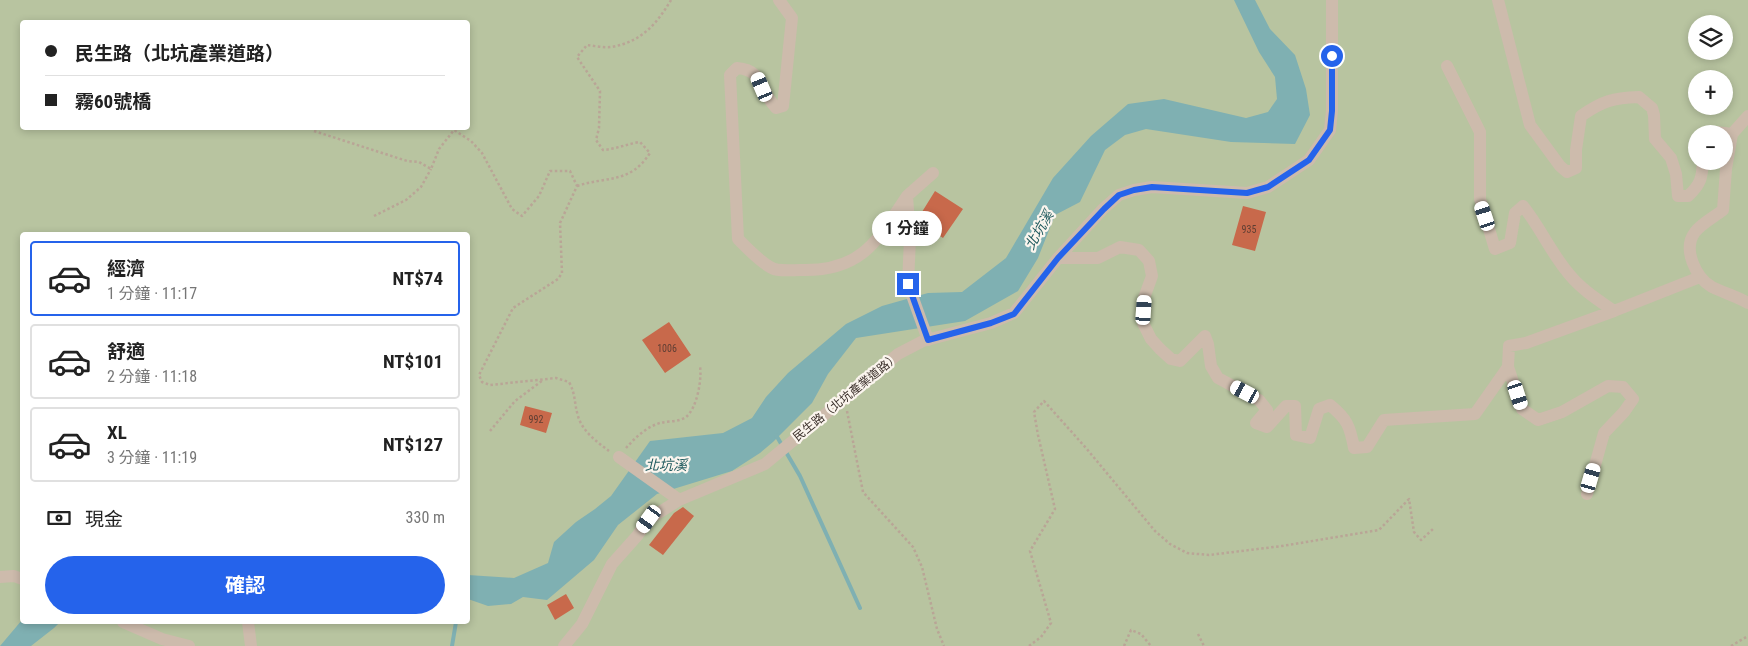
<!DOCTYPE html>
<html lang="zh-TW">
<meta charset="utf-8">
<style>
:root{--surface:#fff;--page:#f2f2f2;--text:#222;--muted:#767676;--line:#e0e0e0;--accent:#2563eb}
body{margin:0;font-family:"Roboto Condensed","Noto Sans TC",sans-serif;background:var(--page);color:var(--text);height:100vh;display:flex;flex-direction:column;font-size:19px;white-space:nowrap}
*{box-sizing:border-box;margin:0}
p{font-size:16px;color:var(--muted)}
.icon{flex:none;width:28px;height:28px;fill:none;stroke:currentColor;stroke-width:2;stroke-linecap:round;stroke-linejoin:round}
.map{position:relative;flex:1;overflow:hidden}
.drawer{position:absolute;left:20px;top:232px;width:450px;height:392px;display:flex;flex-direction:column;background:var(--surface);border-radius:5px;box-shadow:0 2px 8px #0003}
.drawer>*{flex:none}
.hud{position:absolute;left:20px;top:20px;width:450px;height:110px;border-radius:5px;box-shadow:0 2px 8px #0003;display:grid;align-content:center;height:110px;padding:0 25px;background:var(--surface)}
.buttons{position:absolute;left:1688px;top:15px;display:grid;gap:10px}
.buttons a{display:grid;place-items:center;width:45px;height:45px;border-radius:50%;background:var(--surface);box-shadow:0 2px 8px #0003;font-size:25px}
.end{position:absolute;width:22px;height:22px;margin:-11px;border:6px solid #2563eb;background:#fff;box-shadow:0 0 0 2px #fff}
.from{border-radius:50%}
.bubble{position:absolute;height:35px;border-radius:18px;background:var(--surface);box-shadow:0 2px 8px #0003;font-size:16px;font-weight:700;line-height:35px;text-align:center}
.car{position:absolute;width:15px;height:30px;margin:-15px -8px;border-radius:6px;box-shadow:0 0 4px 1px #0007;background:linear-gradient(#fff 24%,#345 0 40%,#fff 0 76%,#345 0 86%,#fff 0)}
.hud b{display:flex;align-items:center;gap:18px;height:48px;font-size:19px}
.hud b+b{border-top:1px solid var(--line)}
.hud i{width:12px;height:12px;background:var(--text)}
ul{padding:9px 0 0;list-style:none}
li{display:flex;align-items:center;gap:15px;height:75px;margin:0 10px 8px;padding:0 15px;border:2px solid var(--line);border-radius:5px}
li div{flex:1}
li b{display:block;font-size:19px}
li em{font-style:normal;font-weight:700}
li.on{border-color:var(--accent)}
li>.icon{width:45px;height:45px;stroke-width:1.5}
.pay{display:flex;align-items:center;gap:12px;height:55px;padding:0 25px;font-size:19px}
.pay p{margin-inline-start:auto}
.action{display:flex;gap:10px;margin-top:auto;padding:10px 25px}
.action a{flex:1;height:58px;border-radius:30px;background:var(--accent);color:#fff;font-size:20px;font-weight:700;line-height:58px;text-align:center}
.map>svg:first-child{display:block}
.green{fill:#b8c4a0;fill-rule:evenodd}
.water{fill:#7fb0b2}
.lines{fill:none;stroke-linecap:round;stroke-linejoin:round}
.stream{stroke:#7fb0b2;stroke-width:4}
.building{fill:#c8694b}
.path{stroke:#b9a596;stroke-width:2.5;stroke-dasharray:2.5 2.5;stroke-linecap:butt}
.minor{stroke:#cdbbac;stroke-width:12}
.route{stroke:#2563eb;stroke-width:6}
.labels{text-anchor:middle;stroke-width:4.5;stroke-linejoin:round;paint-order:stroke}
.number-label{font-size:10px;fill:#5e3e33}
.street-label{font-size:12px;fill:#3b302b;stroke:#fbf5ee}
.water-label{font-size:14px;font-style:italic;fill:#1f5a5e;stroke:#fbf5ee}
</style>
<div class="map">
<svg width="1748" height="646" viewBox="0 0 1748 646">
<rect width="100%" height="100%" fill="#f4ebe1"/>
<path class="green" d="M0 0H1748V646H0ZM22 22H468V128H22ZM1696 24H1724V51H1696ZM1696 79H1724V106H1696ZM1696 134H1724V161H1696ZM22 235H468V622H22Z"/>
<path class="water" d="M1234 0H1255L1270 29 1295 55 1306 89 1310 115 1295 144 1231 142 1146 129 1125 135 1105 150 1080 202 1055 215 1038 258 1018 291 965 321 856 338 828 374 812 403 773 442 760 453 732 471 657 494 618 525 594 560 547 600 523 597 511 604 488 606 468 599V575L514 578 548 563 554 542 576 522 595 509 611 496 650 441 723 433 752 418 766 397 788 373 846 324 882 306 928 293 962 292 1006 258 1053 178 1091 136 1128 104 1164 99 1246 118 1268 112 1277 99 1275 77 1259 52Z
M22 620V622L59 623 54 628 31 646H0Z"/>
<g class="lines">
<path class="stream" d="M776 435 800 476 860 608
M452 646 456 622"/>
</g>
<path class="building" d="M935 191 963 209 943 238 917 220Z
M1243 206 1266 212 1255 251 1232 245Z
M669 322 691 355 665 373 642 340Z
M525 406 552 413 546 433 520 425Z
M683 507 694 516 663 555 649 545 674 513Z
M566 594 574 608 555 620 547 605Z"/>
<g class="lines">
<path class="path" d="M314 131 407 161 419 162 431 169 439 149 454 130 471 141 482 153 512 209 522 216 539 196 550 171H570L577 186 560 223 562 273 558 279 513 308 479 375 482 382 490 385 556 378 569 382C576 395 574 403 578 416 582 431 597 442 609 451
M577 186C607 176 630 184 650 153L640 142C627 144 616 149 603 150L596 140 599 128 600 91 577 57 587 45C595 46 604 48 611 47 641 42 656 25 671 0
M374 216 406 200 421 187 431 169
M847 411 863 492 913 547 922 567 937 629 944 646
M490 431 515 401 543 380
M626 448C635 438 646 427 660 423 668 421 679 422 686 417 697 408 702 380 700 366
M1198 634 1204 646
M1029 646 1041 637 1051 623 1030 551 1055 509 1038 435 1034 412 1044 401 1086 448 1155 531 1170 544 1187 553 1209 555 1282 546 1379 530 1409 499 1414 532 1421 540 1433 529
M1124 646 1131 630 1141 634 1151 646
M1731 646 1748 636"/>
<path class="minor" d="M779 0 792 18 783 106 776 108C759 90 764 70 737 68L730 75 738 239C748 249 758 260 770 267 777 272 792 270 800 270 862 272 877 241 907 196L910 238 908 284 928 340
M1498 0 1530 125 1560 166 1567 172 1576 168V150L1581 116C1602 101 1613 98 1639 97L1652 108 1654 115 1655 139 1671 158 1676 174 1678 196H1688C1701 184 1702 178 1703 161
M1447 66 1480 132V199L1495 249 1510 243 1515 213 1523 206C1540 227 1551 253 1569 274 1581 289 1598 300 1614 311L1700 277
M1714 134 1716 132 1732 134 1726 169 1723 210C1714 217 1701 224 1695 232 1682 249 1696 278 1712 287 1724 293 1736 296 1748 303
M1732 134 1748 116
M907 196 933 173
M1058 258H1098L1120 247 1139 250 1149 261 1152 276 1144 298 1143 323 1151 339 1160 349 1171 359 1180 361 1205 336 1208 344 1211 366 1218 378 1259 400 1267 410 1256 423 1267 427 1286 406H1295L1296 435 1310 438 1319 409 1330 405C1347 419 1350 426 1354 448L1367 447 1384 420 1475 414 1508 367
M619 457 678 499
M1587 494 1604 433 1624 412 1633 399 1623 387 1608 386 1562 412 1538 420 1522 409 1508 367 1509 346 1526 343 1614 311
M0 577 14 576 22 579
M123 622 162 639 189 646
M248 622 251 646
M564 646 582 624 612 564 637 536 649 519 679 500 765 464 898 354 923 341 991 323 1014 313 1058 258 1103 209 1119 195 1134 190 1152 187 1247 193 1268 187 1309 160 1330 130 1332 111V0"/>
</g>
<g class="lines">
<path class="route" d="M908 284 928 340 991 323 1014 314 1058 258 1104 209 1119 195 1134 190 1152 187 1247 193 1268 187 1309 160 1330 130 1332 111V56"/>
</g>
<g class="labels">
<g class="number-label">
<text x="1249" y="233">935</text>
<text x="667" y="352">1006</text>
<text x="536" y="423">992</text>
</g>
<g class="street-label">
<text transform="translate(846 397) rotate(-39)" y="4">民生路（北坑產業道路）</text>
</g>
<g class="water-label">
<text transform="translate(1039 230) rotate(-60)" y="5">北坑溪</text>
<text x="666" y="470">北坑溪</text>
</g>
</g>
</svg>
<div class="buttons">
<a><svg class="icon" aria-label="layers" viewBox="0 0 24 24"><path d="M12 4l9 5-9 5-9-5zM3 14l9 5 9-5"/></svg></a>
<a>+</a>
<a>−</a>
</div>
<i class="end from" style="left:1332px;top:56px"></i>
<i class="end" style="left:908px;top:284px"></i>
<div class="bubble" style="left:872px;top:211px;width:70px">1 分鐘</div>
<i class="car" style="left:762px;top:87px;rotate:337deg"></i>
<i class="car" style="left:1485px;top:216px;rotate:342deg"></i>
<i class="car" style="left:1144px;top:310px;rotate:4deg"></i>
<i class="car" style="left:1245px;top:392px;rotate:298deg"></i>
<i class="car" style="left:1518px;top:395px;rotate:162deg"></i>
<i class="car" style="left:1591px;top:478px;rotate:16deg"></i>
<i class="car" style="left:649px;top:519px;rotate:216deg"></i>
<div class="hud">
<b><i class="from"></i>民生路（北坑產業道路）</b>
<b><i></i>霧60號橋</b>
</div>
<section class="drawer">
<ul>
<li class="on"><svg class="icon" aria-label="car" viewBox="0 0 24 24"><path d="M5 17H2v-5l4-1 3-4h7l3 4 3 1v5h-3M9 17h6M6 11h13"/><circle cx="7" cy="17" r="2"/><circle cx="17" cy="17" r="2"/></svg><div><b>經濟</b><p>1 分鐘 · 11:17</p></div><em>NT$74</em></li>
<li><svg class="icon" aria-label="car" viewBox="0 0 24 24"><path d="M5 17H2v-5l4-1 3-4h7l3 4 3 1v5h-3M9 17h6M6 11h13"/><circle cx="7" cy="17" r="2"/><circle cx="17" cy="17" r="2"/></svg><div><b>舒適</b><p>2 分鐘 · 11:18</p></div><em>NT$101</em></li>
<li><svg class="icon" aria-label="car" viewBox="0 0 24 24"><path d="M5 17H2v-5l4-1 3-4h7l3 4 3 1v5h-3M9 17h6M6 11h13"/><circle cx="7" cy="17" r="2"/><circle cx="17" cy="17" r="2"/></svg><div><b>XL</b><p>3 分鐘 · 11:19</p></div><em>NT$127</em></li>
</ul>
<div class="pay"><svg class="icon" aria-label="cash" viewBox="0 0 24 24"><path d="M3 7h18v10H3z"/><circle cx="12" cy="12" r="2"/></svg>現金<p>330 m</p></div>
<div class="action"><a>確認</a></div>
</section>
</div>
